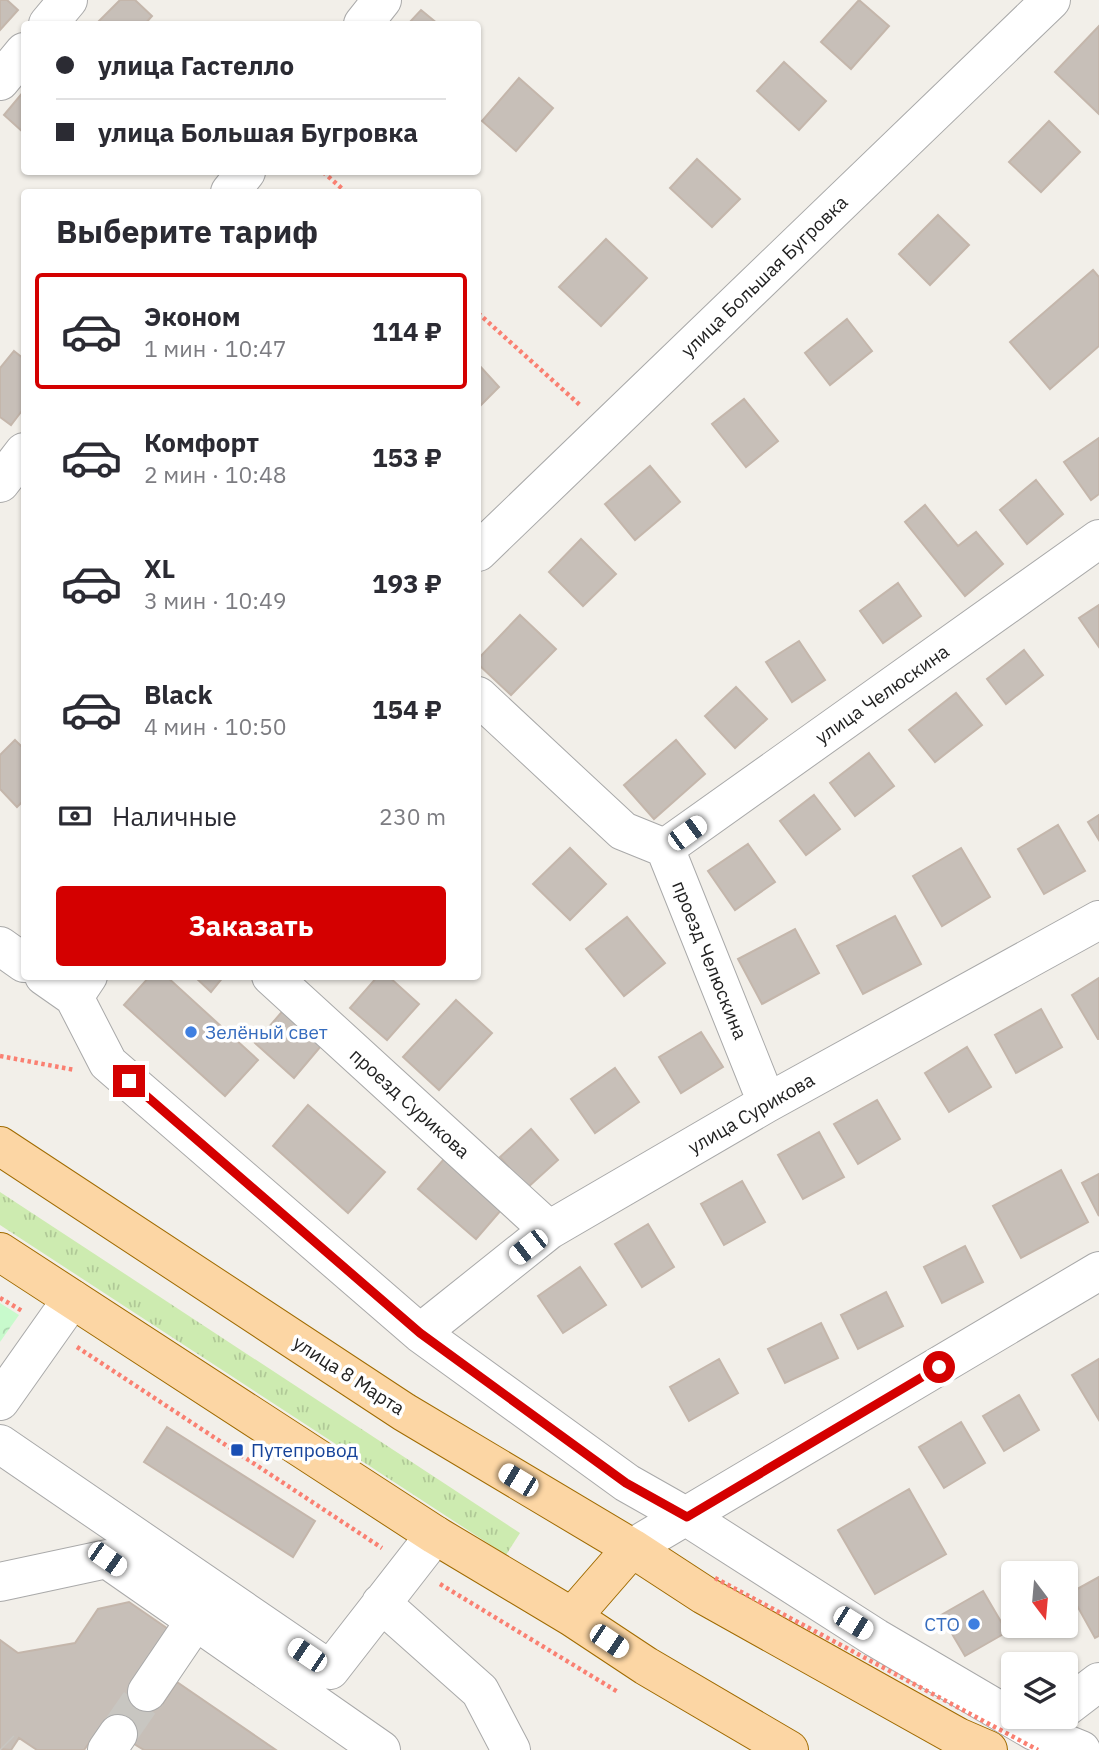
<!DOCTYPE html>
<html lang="ru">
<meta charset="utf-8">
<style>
:root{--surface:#fff;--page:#f7f7f7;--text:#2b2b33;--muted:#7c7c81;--line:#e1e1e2;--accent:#d40000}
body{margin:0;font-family:"IBM Plex Sans",sans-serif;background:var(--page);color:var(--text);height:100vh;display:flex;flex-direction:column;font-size:26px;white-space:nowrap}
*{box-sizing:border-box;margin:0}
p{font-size:23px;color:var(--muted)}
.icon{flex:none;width:38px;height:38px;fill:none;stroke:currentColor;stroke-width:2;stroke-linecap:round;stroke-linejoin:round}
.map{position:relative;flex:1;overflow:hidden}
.side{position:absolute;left:21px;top:189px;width:460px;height:791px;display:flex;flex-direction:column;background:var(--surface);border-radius:7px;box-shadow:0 2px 5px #0004}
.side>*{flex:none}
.hud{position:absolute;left:21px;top:21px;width:460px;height:154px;border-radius:7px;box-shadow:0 2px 5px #0004;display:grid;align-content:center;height:154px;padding:0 35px;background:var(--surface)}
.needle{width:46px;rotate:164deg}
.tools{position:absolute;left:1001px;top:1561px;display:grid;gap:14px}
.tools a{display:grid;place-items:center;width:77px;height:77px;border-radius:7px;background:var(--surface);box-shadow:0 2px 5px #0004;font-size:35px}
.end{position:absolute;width:32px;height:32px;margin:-16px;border:9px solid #d40000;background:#fff;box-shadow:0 0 0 4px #fff}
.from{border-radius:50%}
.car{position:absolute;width:21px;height:42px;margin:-21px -10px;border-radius:9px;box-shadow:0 0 5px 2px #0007;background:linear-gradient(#fff 24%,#345 0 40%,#fff 0 76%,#345 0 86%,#fff 0)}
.hud b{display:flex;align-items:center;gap:24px;height:66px;font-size:26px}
.hud b+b{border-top:2px solid var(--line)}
.hud i{width:18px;height:18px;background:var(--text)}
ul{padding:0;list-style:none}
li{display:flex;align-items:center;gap:21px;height:116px;margin:0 14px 10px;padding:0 21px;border:4px solid transparent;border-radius:7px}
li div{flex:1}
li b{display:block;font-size:26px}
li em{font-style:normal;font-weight:700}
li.selected{border-color:var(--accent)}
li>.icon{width:63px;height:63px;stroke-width:1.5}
h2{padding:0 35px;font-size:32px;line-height:84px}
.pay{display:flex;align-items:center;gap:18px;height:77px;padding:0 35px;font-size:26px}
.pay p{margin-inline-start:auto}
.action{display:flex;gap:14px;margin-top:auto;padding:14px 35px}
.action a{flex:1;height:80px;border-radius:7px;background:var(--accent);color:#fff;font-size:28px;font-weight:700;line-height:80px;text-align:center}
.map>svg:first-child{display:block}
.grass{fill:url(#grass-tufts)}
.park{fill:url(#park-crowns)}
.building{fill:#c7bfb8;stroke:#c4b6ab;stroke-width:2}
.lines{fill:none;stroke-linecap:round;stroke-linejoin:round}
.minor-tunnel{stroke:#c8c6c1;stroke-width:38;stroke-dasharray:38 19;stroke-linecap:butt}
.minor-casing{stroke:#a9a9a9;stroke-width:40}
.major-casing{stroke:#a06b00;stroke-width:40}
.path{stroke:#fa8072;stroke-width:4.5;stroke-dasharray:3.5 3.5;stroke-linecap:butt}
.minor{stroke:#fff;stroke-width:38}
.major{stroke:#fcd6a4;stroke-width:38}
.path-bridge{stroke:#fa8072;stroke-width:4.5;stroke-dasharray:3.5 3.5;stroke-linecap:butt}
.route{stroke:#d40000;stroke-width:9}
.shop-dot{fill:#3f7fe0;stroke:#fff;stroke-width:2.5}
.transit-dot{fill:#1a4fb4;stroke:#fff;stroke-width:2.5}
.labels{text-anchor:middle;stroke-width:7;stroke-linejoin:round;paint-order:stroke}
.street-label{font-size:19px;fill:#222;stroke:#fff}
.shop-label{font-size:19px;fill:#366cbe;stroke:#fff;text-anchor:start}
.transit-label{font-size:19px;fill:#164399;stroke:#fff;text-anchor:start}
</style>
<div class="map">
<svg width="1099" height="1750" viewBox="0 0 1099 1750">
<defs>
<pattern id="grass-tufts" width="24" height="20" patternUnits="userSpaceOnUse" patternTransform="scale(1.75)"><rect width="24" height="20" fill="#cdebb0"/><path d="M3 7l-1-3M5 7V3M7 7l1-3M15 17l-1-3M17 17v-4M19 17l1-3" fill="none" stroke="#b0c997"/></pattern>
<pattern id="park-crowns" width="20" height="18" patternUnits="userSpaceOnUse" patternTransform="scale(1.75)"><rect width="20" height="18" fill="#c8facc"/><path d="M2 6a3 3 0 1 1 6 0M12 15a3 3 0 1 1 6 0" fill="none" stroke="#acd6af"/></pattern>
</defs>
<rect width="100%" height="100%" fill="#f2efe9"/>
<path class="grass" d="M0 1192 520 1533 506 1555 0 1225Z"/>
<path class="park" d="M0 1303 19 1315 0 1342Z"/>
<path class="building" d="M0 0H7L18 10 0 30Z
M120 0H135L152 16 145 24H96Z
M859 0 889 26 851 69 821 42Z
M421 10 438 24H408Z
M1099 26V114L1055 72Z
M784 62 826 101 799 130 757 91Z
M519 78 553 108 516 151 482 121Z
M24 91V133L4 115Z
M1049 121 1080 152 1041 192 1009 162Z
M697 159 740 199 712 227 670 188Z
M938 215 969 245 930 285 899 254Z
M606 239 647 278 601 326 559 287Z
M1093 270 1099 277V346L1050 389 1010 342Z
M847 319 872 351 830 385 805 353Z
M14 351 24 359V408L11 425 0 417V368Z
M478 364 499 387 478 408Z
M744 399 778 441 746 467 712 424Z
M1099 438V494L1091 500 1064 462Z
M650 466 680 502 635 540 605 504Z
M1036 480 1063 514 1027 544 1000 510Z
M925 505 958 546 976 532 1003 564 965 596 905 522Z
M581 539 616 574 583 606 549 572Z
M898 583 921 616 883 643 860 611Z
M1099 605V647L1079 618Z
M520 615 556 649 511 695 478 664V659Z
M799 641 825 680 792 702 766 662Z
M1024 650 1043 675 1006 704 987 679Z
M736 687 767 719 735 748 705 716Z
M956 693 982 725 935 762 909 730Z
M15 740 24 749V800L17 807 0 789V755Z
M676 740 705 774 654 819 624 785Z
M869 753 894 786 855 816 830 783Z
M814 795 840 829 806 855 780 821Z
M1099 815V840L1088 822Z
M1058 825 1085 871 1044 894 1018 849Z
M748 844 775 882 735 910 708 871Z
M570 848 606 884 570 920 533 884Z
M961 848 990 897 942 926 913 876Z
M895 916 921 964 863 994 837 946Z
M627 917 665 963 624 996 586 949Z
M795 929 819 973 762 1004 738 959Z
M150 976H166L258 1060 225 1096 124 1005Z
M194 976H224L211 992Z
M378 976H388L419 1004 387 1040 350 1008Z
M1099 978V1039H1098L1072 995Z
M456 1000 492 1033 439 1090 403 1057Z
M287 1006 326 1040 294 1078 255 1043Z
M1041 1009 1062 1047 1016 1073 995 1035Z
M701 1032 723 1067 681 1093 659 1057Z
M967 1047 991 1087 949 1112 925 1073Z
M615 1068 639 1102 595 1133 571 1099Z
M877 1100 900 1139 858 1164 834 1124Z
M308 1105 385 1172 348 1213 273 1146Z
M531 1129 558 1160 527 1188 500 1157Z
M819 1132 844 1177 803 1199 778 1155Z
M451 1151 508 1202 476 1239 418 1189Z
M1061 1170 1088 1222 1021 1258 993 1206Z
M1099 1174V1216L1082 1183Z
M742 1181 765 1222 724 1245 701 1204Z
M648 1224 674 1267 642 1287 615 1244Z
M965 1246 983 1282 942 1303 924 1267Z
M580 1267 606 1305 563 1333 538 1296Z
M886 1292 903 1326 858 1349 841 1315Z
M821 1323 838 1358 785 1383 768 1349Z
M719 1359 738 1393 689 1421 670 1387Z
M1099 1359V1420L1072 1375Z
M1019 1395 1039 1430 1004 1451 983 1416Z
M961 1422 985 1463 944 1488 919 1447Z
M167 1427 315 1521 293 1557 144 1462Z
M909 1489 946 1554 875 1594 838 1530Z
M1099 1577V1636L1095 1638 1070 1593Z
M983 1591 1007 1632 965 1656 941 1615Z
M129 1602 168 1629 147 1692 118 1734 104 1722 84 1750H37L19 1738 11 1750 0 1749V1640L18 1653 75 1643 98 1609Z
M177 1682 276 1750H144L118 1734 147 1692 163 1703Z"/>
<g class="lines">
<path class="minor-tunnel" d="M118 1734 147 1692
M0 1749 1 1750"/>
<defs>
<path id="minor" d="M48 24 68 0
M363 24 382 0
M0 81 24 52
M230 192 246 172
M0 483 24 452
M478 552 1051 0
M478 696 623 831 665 848 767 1103
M665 848 1099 539
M0 946 24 963
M44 976 74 997
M88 976 74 997 108 1063 420 1333 627 1483 687 1517 876 1638 1034 1731 1081 1750
M271 976 549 1230
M420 1333 549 1230 767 1103 1099 920
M0 1401 72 1299
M0 1444 330 1670 435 1535
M632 1548 1099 1271
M0 1582 107 1559 381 1750
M381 1603 480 1691 511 1750
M147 1692 210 1599
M1066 1707 1099 1682
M107 1750 118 1734"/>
<path id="major" d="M0 1146 404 1412 632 1548 704 1595 958 1737 988 1750
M0 1252 435 1535 572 1617 646 1666 789 1750
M572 1617 632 1548"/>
</defs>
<use href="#minor" class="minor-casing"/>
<use href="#major" class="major-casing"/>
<path class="path" d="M323 172 346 192
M478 313 581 406
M0 1056 75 1070
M0 1298 24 1312
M77 1347 382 1548
M440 1584 618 1692"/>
<use href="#minor" class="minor"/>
<use href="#major" class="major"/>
<path class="path-bridge" d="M715 1578 1038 1750"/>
</g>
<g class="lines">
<path class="route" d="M129 1081 420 1333 626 1483 687 1517 939 1367"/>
</g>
<g class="shop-dot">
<circle cx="191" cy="1032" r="7"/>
<circle cx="974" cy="1624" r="7"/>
</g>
<rect class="transit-dot" x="230" y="1443" width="14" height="14" rx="3.5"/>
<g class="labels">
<g class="street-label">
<text transform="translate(764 276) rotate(-44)" y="7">улица Большая Бугровка</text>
<text transform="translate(882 694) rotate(-35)" y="7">улица Челюскина</text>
<text transform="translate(710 960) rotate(68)" y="7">проезд Челюскина</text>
<text transform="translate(410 1103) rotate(42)" y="7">проезд Сурикова</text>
<text transform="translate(751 1113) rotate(-30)" y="7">улица Сурикова</text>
<text transform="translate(349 1375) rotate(33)" y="7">улица 8 Марта</text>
</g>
<g class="shop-label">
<text x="205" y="1039">Зелёный свет</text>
<text x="960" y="1631" text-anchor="end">СТО</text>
</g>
<g class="transit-label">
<text x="251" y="1457">Путепровод</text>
</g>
</g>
</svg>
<div class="tools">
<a><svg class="needle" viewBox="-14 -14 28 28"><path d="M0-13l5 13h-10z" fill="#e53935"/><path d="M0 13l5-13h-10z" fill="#7c7c81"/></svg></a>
<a><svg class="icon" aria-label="layers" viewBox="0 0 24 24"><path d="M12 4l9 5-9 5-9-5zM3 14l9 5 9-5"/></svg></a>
</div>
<i class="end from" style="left:939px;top:1367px"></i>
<i class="end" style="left:129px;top:1081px"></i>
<i class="car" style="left:687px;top:833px;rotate:54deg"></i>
<i class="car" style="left:528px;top:1247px;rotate:232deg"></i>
<i class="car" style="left:518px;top:1480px;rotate:301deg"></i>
<i class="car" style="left:107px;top:1559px;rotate:125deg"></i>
<i class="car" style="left:853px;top:1623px;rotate:122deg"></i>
<i class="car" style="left:609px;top:1641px;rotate:124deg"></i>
<i class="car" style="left:307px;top:1655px;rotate:304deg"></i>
<div class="hud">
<b><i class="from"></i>улица Гастелло</b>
<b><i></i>улица Большая Бугровка</b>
</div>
<section class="side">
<h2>Выберите тариф</h2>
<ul>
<li class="selected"><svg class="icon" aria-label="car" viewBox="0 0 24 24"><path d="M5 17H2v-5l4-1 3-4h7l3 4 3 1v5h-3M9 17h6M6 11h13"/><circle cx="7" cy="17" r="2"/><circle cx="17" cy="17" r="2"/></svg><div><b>Эконом</b><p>1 мин · 10:47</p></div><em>114 ₽</em></li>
<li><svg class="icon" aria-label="car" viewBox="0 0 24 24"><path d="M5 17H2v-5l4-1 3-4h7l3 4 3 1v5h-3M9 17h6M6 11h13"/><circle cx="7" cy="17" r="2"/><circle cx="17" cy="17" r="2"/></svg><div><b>Комфорт</b><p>2 мин · 10:48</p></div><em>153 ₽</em></li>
<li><svg class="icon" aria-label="car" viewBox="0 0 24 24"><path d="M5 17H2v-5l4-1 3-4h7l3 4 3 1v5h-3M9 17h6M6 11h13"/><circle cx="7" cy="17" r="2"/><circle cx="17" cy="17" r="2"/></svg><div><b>XL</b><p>3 мин · 10:49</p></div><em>193 ₽</em></li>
<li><svg class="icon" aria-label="car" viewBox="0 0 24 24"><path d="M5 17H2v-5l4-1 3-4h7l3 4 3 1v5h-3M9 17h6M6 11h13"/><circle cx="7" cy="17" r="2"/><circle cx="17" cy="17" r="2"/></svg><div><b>Black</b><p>4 мин · 10:50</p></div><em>154 ₽</em></li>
</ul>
<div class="pay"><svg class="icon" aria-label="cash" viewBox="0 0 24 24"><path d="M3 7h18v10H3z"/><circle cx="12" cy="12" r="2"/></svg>Наличные<p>230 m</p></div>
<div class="action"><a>Заказать</a></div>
</section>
</div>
